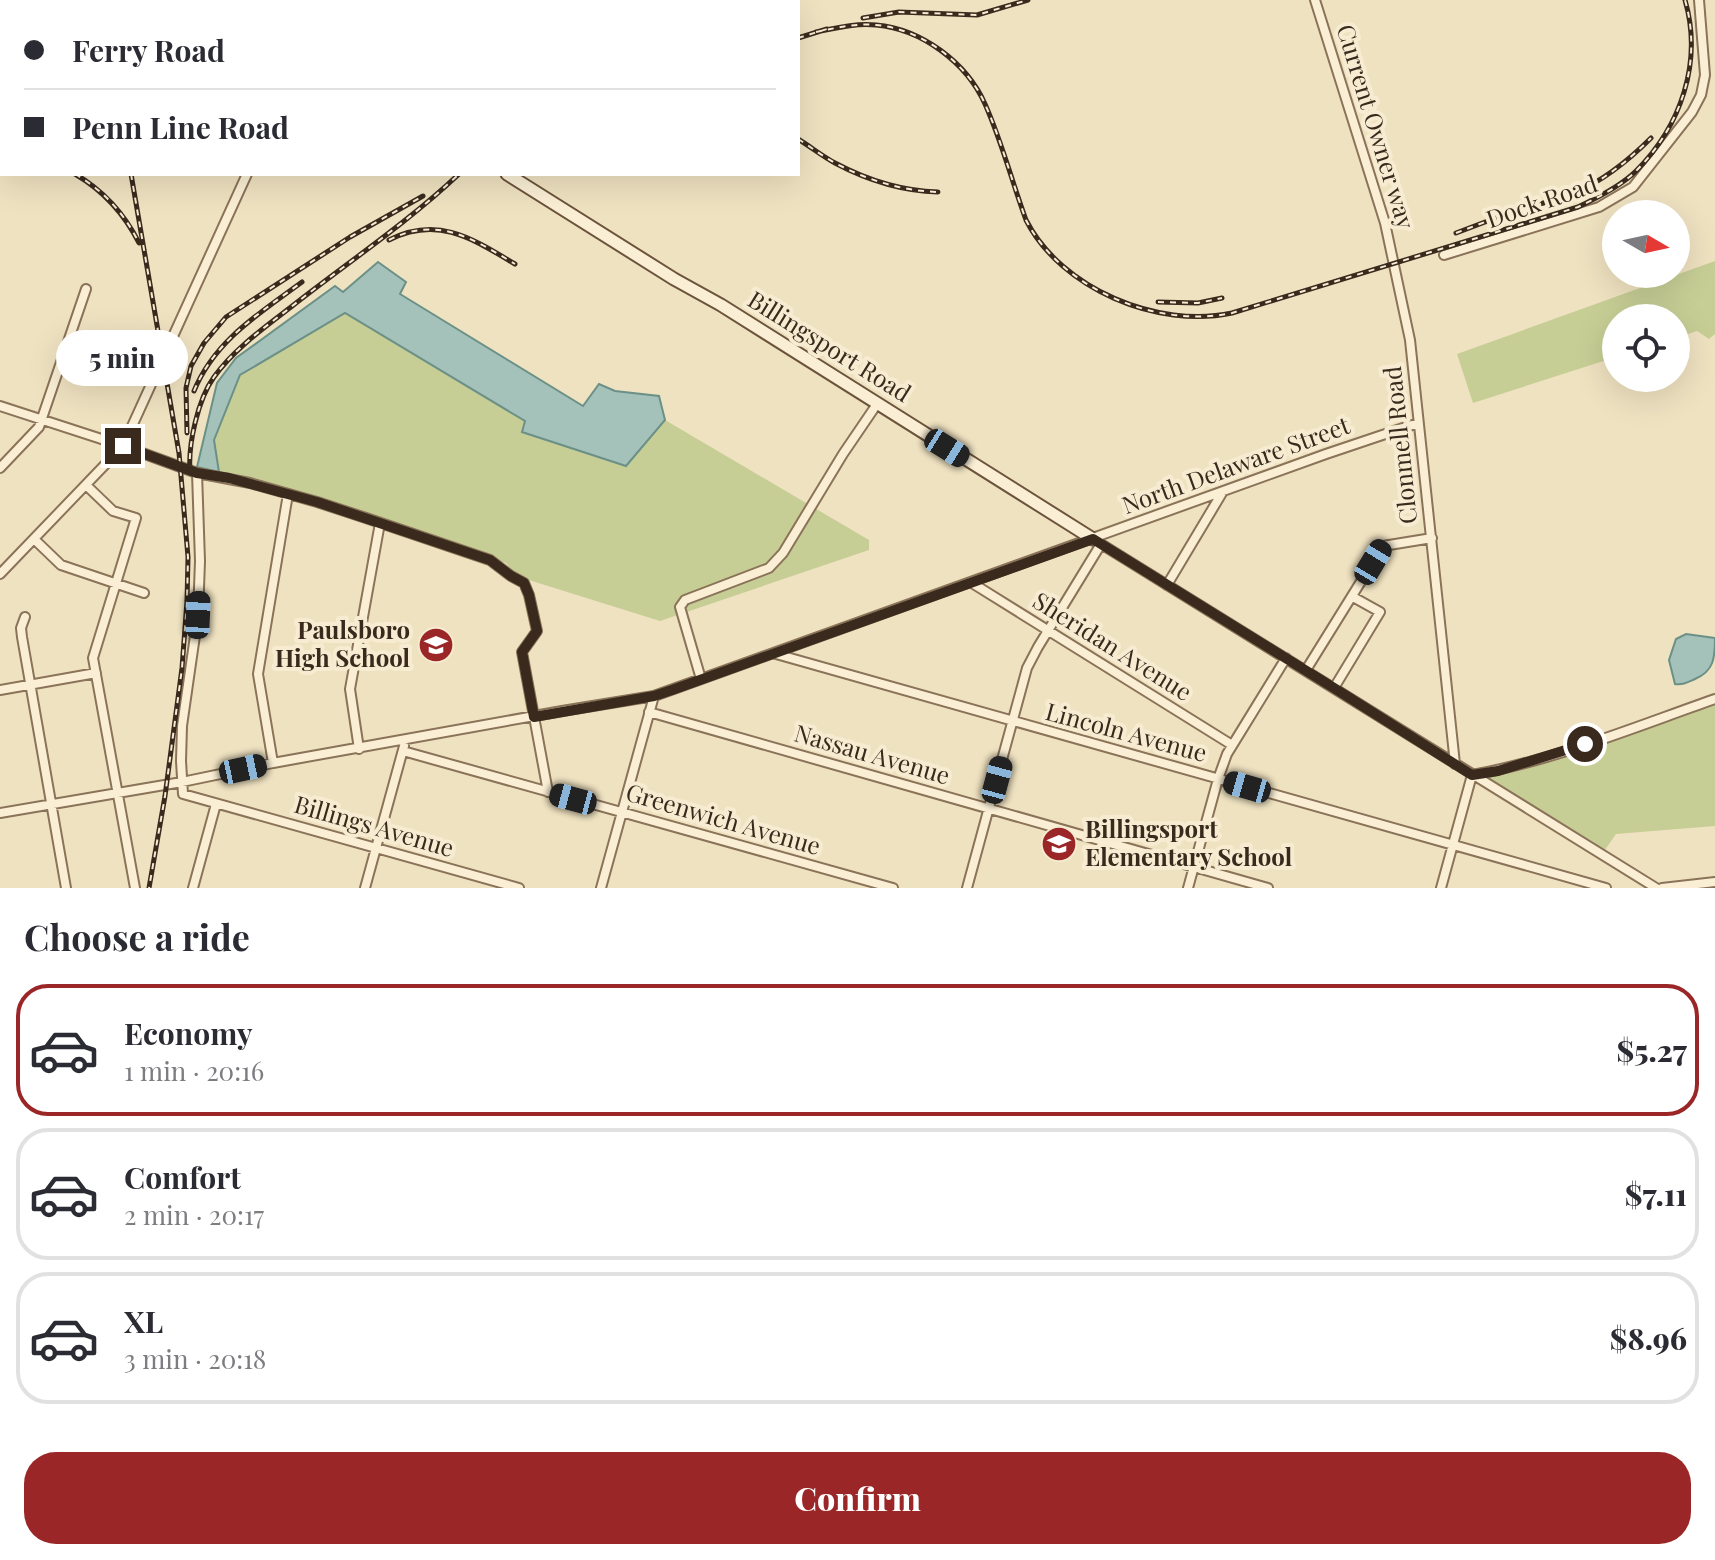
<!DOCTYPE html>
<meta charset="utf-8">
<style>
:root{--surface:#fff;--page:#f7f7f7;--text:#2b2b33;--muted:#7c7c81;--line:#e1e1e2;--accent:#9b2627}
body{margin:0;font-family:"Playfair Display",serif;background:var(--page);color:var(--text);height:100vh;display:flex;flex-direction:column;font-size:30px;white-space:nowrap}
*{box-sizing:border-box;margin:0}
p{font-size:26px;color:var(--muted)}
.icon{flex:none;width:44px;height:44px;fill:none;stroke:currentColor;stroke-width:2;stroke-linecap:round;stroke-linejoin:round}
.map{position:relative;height:888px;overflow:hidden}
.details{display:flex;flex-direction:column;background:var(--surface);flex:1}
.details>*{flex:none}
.hud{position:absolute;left:0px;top:0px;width:800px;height:176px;box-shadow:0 8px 32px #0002;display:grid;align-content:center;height:176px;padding:0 24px;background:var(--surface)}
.needle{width:52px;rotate:99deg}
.fabs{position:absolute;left:1602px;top:200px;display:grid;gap:16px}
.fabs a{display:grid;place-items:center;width:88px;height:88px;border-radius:50%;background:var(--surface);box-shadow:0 8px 32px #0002;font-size:40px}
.end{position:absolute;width:36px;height:36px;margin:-18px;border:10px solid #392a1d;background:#fff;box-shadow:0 0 0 4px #fff}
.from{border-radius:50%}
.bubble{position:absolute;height:56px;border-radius:28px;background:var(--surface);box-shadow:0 8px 32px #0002;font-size:26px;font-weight:800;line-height:56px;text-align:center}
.car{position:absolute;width:24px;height:48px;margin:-24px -12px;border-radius:10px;box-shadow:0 0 6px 2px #0007;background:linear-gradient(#222 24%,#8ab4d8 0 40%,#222 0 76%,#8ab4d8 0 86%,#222 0)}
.hud b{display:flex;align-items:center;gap:28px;height:76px;font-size:30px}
.hud b+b{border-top:2px solid var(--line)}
.hud i{width:20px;height:20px;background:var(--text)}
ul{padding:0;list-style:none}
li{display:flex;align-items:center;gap:24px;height:132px;margin:0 16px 12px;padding:0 8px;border:4px solid var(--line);border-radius:32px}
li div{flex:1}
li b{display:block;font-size:30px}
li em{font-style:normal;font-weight:800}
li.selected{border-color:var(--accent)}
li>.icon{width:72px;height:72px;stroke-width:1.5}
h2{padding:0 24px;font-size:36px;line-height:96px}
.cta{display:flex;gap:16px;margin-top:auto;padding:16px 24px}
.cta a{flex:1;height:92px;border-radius:32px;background:var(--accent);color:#fff;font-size:32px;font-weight:800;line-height:92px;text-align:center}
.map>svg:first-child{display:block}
.green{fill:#c7ce95}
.water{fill:#a4c2b9;stroke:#6b9087;stroke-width:2}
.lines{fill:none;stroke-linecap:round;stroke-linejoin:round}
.street-casing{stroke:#8a7358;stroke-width:12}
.secondary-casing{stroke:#6c533b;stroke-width:15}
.street{stroke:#faefd5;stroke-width:8}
.secondary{stroke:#faefd5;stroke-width:11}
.rail-casing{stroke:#392a1d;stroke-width:5}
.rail{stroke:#f7ecd1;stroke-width:2;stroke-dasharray:6;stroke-linecap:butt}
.route{stroke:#392a1d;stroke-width:10}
.labels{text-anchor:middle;stroke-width:8;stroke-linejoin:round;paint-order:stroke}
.street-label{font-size:24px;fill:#392a1d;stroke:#f7ecd1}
.poi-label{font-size:24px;font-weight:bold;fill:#392a1d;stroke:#f7ecd1;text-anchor:end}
</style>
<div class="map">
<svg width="1715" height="888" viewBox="0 0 1715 888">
<rect width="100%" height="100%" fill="#efe2c1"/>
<path class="green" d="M1715 261V334L1709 339 1697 331 1676 338V318H1616V357L1473 403 1457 354Z
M345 313 525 421 522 431 626 466 665 420 869 540V550L660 621 516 576 506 563 219 472 214 440 240 375Z
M115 351 138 363 131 377 108 365Z
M1715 704V826L1616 834 1602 854 1481 780Z"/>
<path class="water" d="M378 262 406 282 400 294 583 406 599 384 615 391 659 396 665 420 626 466 522 432 525 421 345 313 240 375 214 440 219 472 197 467 217 383 236 358 335 286 343 292Z
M1686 634 1715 638C1715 658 1714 671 1695 679 1688 682 1684 685 1675 684L1669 660 1676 639Z"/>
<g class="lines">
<defs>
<path id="street" d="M1315 0 1385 223 1410 340 1455 764
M512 2V0
M1444 255 1599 207 1633 187 1692 112 1701 95 1705 75 1699 0
M0 406 123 446 197 473 250 483 317 502 366 518 490 560 511 576 524 583 529 595 537 631 522 652 548 792
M0 468 39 427 86 289
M197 473 200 561 198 615 182 726 181 761 183 794 519 888
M86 485 113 511 136 518 93 658 135 888
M34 539 61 565 144 593
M1093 539 1656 888
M0 574 123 446 247 174
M972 583 1232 745
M1167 585 1222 493
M25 617 21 628 22 637 66 888
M776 654 1606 888
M1306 670 1383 546 1432 538
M701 679 680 607 685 600 769 568 783 553 843 454 877 404
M1334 688 1380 612 1353 597
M0 690 96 673
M649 712 1268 888
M359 749 350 689 380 523
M403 751 893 888
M273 763 258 674 288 494
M0 813 182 782 273 763 562 711 654 696 1326 454 1418 423
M193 888 216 804
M365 888 404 746
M601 888 654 696
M967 888 1027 668 1038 647 1101 544
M1188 888 1218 779 1227 754 1286 658
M1441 888 1472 775C1555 760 1635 727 1715 699
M1662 888 1715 882"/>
<path id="secondary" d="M228 0 231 2
M507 174 674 279 721 305 1093 539"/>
</defs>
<use href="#street" class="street-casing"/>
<use href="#secondary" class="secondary-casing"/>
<use href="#street" class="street"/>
<use href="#secondary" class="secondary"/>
<defs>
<path id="rail" d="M106 0V2
M536 2V0
M553 2 554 0
M568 2V0
M863 18 899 12 977 15 1028 0
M816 32C836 28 855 23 876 25 922 29 967 63 985 104 1002 142 1012 182 1026 220 1061 289 1158 329 1232 313L1578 207C1597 198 1621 186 1636 171 1681 126 1703 62 1685 0
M798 38 827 29
M0 136 2 137
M798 139C811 147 822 156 835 163 867 180 902 191 938 192
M75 174C104 191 124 213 139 243
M131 174 179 453 188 557 187 601 182 668 165 796 149 888
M1456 233 1493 219 1575 193C1604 180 1628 161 1651 138
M389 240C438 215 473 239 515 264
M1158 302 1198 303 1222 298
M194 391C215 340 260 313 302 282
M187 433 186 388 191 366 204 343 226 317 350 237 423 196
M190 471C188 444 198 399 214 377 234 349 264 328 291 307 347 263 407 223 459 174"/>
</defs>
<use href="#rail" class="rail-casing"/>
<use href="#rail" class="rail"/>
</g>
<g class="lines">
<path class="route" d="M123 446 197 473 229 478 317 502 490 560 511 576 524 583 529 595 537 631 522 652 534 717 654 696 672 690 1093 539 1334 688 1472 775 1498 771 1585 744"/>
</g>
<defs>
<symbol id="school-disc" viewBox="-11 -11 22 22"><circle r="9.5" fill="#9b2627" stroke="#f7ecd1"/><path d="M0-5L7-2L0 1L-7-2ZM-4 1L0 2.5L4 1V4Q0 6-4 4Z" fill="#fff"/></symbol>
</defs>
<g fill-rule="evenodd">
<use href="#school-disc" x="416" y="625" width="40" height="40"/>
<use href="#school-disc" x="1039" y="824" width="40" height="40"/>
</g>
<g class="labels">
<g class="street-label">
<text transform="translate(1375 127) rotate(73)" y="8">Current Owner way</text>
<text transform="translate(1542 202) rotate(-19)" y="8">Dock Road</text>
<text transform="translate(829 347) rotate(32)" y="8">Billingsport Road</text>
<text transform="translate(1401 445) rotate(-96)" y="8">Clonmell Road</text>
<text transform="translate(1236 466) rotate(-20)" y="8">North Delaware Street</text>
<text transform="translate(1112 647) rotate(32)" y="8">Sheridan Avenue</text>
<text transform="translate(1126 733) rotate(15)" y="8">Lincoln Avenue</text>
<text transform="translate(872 755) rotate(16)" y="8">Nassau Avenue</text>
<text transform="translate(723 820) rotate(16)" y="8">Greenwich Avenue</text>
<text transform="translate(374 827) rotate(16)" y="8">Billings Avenue</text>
</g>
<g class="poi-label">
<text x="410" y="639">Paulsboro<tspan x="410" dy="28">High School</tspan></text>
<text x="1085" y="838" text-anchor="start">Billingsport<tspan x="1085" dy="28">Elementary School</tspan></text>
</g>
</g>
</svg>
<div class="fabs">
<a><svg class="needle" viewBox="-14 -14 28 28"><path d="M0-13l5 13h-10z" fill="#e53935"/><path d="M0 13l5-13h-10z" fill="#7c7c81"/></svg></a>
<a><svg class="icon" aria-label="locate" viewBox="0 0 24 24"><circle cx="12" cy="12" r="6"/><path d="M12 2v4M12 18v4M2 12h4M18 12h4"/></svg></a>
</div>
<i class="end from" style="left:1585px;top:744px"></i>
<i class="end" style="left:123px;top:446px"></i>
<div class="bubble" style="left:56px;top:330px;width:132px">5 min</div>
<i class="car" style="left:947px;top:448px;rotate:122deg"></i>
<i class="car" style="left:1373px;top:562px;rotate:31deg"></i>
<i class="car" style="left:198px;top:615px;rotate:2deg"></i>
<i class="car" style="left:243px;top:769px;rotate:78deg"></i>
<i class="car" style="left:997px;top:780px;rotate:15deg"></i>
<i class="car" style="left:1247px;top:787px;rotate:286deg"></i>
<i class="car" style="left:573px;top:799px;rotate:285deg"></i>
<div class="hud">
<b><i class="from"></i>Ferry Road</b>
<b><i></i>Penn Line Road</b>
</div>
</div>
<section class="details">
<h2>Choose a ride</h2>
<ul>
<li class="selected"><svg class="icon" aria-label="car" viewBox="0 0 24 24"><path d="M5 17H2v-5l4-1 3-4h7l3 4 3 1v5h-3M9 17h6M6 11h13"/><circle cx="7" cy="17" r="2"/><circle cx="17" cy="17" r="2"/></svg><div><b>Economy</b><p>1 min · 20:16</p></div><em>$5.27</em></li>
<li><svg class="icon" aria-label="car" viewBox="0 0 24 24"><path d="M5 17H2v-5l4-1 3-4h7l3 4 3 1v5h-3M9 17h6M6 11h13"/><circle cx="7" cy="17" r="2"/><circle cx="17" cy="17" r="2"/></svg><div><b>Comfort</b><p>2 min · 20:17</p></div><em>$7.11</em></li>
<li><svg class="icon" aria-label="car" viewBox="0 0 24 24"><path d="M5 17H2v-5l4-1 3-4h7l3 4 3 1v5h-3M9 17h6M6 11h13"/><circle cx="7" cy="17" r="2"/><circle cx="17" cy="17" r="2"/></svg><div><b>XL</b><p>3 min · 20:18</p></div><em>$8.96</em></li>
</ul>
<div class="cta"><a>Confirm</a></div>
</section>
